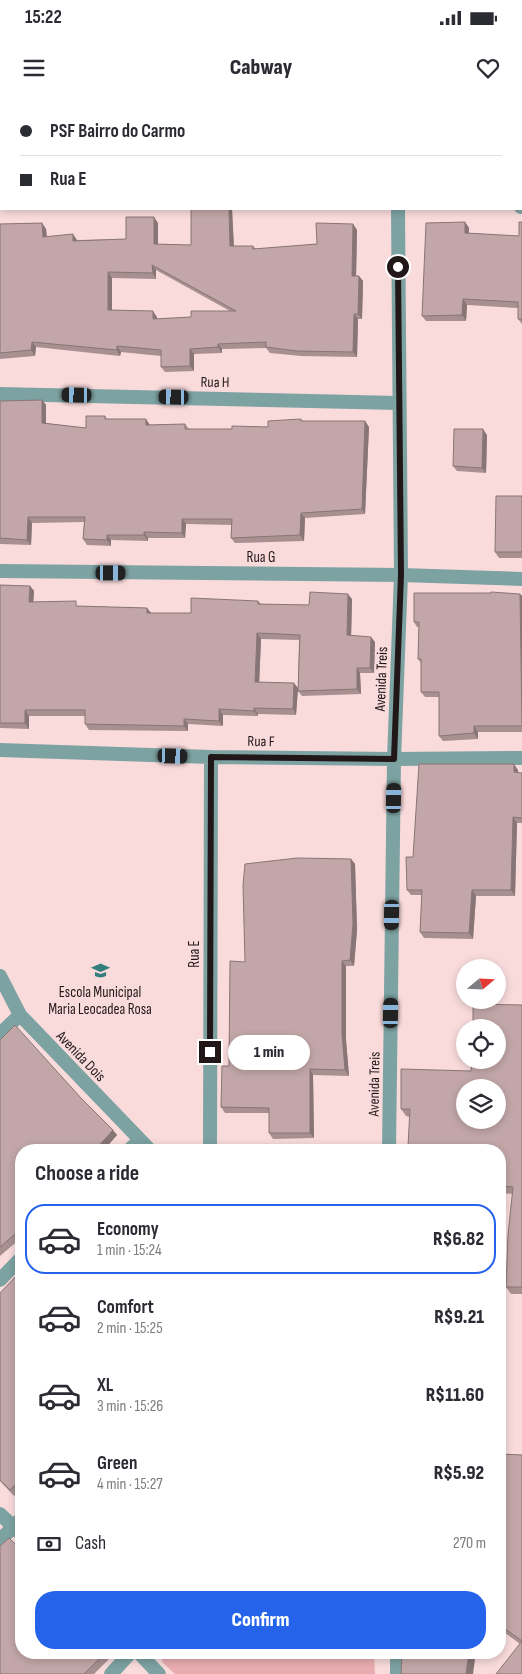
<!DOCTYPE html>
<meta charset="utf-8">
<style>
:root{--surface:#fff;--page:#f2f2f3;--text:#2b2b33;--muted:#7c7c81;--line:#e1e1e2;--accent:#2563eb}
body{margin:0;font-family:"Sofia Sans Condensed",sans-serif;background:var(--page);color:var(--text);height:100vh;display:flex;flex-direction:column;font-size:19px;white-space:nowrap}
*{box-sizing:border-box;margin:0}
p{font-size:16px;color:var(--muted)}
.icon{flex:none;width:28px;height:28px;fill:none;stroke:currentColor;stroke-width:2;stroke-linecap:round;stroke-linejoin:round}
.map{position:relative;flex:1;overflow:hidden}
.drawer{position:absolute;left:15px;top:1044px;width:491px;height:515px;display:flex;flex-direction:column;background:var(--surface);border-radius:20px;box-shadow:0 2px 8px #0003}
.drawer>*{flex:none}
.guide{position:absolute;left:0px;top:0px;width:522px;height:110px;box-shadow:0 2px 8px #0003;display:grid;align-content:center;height:110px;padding:0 20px;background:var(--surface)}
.needle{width:32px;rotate:71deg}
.tools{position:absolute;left:456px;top:859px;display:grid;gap:10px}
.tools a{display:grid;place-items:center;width:50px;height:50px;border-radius:50%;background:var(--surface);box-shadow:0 2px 8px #0003;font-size:25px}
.end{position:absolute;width:22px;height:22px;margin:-11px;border:6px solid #221718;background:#fff;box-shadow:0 0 0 2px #fff}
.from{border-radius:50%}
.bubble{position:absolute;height:35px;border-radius:18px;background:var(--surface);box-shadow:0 2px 8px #0003;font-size:16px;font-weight:800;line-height:35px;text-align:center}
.car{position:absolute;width:15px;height:30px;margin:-15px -8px;border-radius:6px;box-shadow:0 0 4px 1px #0007;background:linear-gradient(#222 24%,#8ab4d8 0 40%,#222 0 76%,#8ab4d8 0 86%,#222 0)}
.guide b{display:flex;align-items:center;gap:18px;height:48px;font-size:19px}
.guide b+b{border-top:1px solid var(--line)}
.guide i{width:12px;height:12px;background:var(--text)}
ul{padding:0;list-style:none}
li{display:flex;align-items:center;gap:15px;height:70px;margin:0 10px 8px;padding:0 10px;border:2px solid transparent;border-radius:20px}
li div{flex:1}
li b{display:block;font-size:19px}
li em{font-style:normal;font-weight:800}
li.on{border-color:var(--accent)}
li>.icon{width:45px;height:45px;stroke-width:1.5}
h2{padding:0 20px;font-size:22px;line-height:60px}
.pay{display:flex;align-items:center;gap:12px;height:55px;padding:0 20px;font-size:19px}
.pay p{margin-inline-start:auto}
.button{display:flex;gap:10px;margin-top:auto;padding:10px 20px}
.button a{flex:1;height:58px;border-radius:20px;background:var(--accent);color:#fff;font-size:20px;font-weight:800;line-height:58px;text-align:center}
.status{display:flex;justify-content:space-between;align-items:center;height:35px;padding:0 25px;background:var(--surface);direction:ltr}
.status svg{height:14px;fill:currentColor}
header{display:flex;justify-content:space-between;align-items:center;height:65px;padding:0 20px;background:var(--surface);font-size:22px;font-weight:800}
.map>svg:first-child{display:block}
.green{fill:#e9adb1}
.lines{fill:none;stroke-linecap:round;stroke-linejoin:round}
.minor{stroke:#7da2a2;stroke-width:14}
.wall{fill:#a89090;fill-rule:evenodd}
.shaded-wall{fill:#887576}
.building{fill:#c3a7a8;stroke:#887576;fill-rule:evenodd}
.route{stroke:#221718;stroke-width:6}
.labels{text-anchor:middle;stroke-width:4;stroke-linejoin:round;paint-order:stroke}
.street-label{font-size:15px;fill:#221718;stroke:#f9dbdc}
.poi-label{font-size:15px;fill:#221718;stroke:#f9dbdc}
</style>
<div class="status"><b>15:22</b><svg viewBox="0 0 49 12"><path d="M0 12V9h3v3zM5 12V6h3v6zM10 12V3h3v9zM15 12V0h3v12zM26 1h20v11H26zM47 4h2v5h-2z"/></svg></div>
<header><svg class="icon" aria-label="menu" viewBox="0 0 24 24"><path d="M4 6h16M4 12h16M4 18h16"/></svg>Cabway<svg class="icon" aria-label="heart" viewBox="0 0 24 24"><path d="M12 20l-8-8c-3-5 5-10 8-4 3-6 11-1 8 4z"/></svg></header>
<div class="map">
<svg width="522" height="1574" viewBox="0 0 522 1574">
<rect width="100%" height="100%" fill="#f9dbdc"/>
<path class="green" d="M160 1553H374L375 1574H175L163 1563Z"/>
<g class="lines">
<path class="minor" d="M141 0V1
M0 100H1
M521 107H522
M0 294 399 303
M0 471 401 475 522 479
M0 650 211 657 394 659 522 658
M0 876 20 915 150 1050
M0 934 20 915
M129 1050 140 1040
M210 1050 211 657
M389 1050 394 659 401 475 398 109
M0 1180 21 1158
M0 1414 21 1434
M0 1440 21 1419
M138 1552 159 1574
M397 1552V1574
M111 1574 131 1552"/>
</g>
<path class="wall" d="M191 109H232L234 146H253L256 149 317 144 353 124 357 130 356 176H359L363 181 362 219H358L357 257 301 256 270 253 266 248 222 249V253L194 254V271L165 272 161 267V256L121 252 120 256 36 247 35 256 0 259V124L42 123 46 129 47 137 77 140 126 139 158 123V144L191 145ZM156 170 230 211 191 217 157 219V217L112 210V178L156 179Z
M465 122 469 128V133L519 136 522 122V224L518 219V208L467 205 466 221H426L422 216Z
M42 300 46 305V323L86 328 105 316 107 319 150 325 185 324 189 329H232L268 327 301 319 302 321H365L369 327 365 414 305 418 304 441 235 443 231 438 232 425 186 424 185 438H148V441L111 440V446L87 445 83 439 84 422 32 423 31 445 0 444V301Z
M487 335 486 373 457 371 453 366Z
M522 396V458H499L495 452Z
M0 485 30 486 34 491 33 502 79 506 147 508 151 513H191L258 501 261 504 309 505 352 499 351 535 375 542 374 573H360L361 594 302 596 298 591 299 540 261 539 259 582 298 588 296 615 258 614V616L223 615V626L188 624V631L89 630 85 624V616H29V629L0 628Z
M520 494 522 496V632H478V639L443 641 439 636V597H425L421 592V563L418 559 419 527H417L414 522Z
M518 670V673H522V723H517L515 796H476L473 839 424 838 420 832 422 795H411L407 790 413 757Z
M351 759 355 764 357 830 354 866H346V940L349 976 313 975 314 1038 273 1039 269 1033V1013H225L221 1007 229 966 245 862Z
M522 905V1194H511L506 1187 513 1094 500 1093V1050H410L408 1046 410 1017 406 1016 401 1009 471 971Z
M0 940 81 998 117 1035 104 1050H21V1138L0 1156Z
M21 1171V1389L14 1396 0 1381V1193Z
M500 1354 522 1355V1574L520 1544 500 1529Z
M21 1552H113L114 1554 94 1574H0Z"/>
<path class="shaded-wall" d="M229 109H232L234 151 230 146Z
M154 117 158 123V150L154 144Z
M465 122 469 128V138L465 133Z
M42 123 46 129 47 142 43 137Z
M353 124 357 130 356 181 352 176Z
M73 134 77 140V146L73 141Z
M152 165 156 170V179L153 173Z
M108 172 112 178V216L108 210Z
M359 176 363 181 362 219 358 214Z
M463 199 467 205 466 221 462 215Z
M153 211 157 217V225L153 219Z
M354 214 358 219 357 257 353 252Z
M32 242 36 247 35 256 31 250Z
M218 244 222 249V253L218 247Z
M117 246 121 252 120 256 117 250Z
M190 249 194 254V271L190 266Z
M42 300 46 305V328L42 323Z
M146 319 150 325H146Z
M365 321 369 327 365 414 362 409Z
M483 329 487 335 486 373 482 368Z
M301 413 305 418 304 441 300 435Z
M28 417 32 423 31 445 27 440Z
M182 419 186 424 185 438 182 433Z
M144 432 148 438V441L144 435Z
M107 435 111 440V446L107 440Z
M30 486 34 491 33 508 29 502Z
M348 494 352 499 351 541 347 535Z
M520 494 522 496V592Z
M147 508 151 513H147Z
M257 533 261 539 259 588 255 582Z
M371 537 375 542 374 573 370 568Z
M357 568 360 573 361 594 357 589Z
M294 583 298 588 296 615 293 609Z
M254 608 258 614V616L254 611Z
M219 609 223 615V626L219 621Z
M25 610 29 616V629L25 623Z
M184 619 188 624V631L184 626Z
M474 626 478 632V639L474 633Z
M514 664 518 670V678L514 672Z
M513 717 517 723 515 796 511 790Z
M351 759 355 764 357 830 354 866 350 860Z
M472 790 476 796 473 839 469 833Z
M342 861 346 866V940L349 976 345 970 342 934Z
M310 969 313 975 314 1038 310 1033Z
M113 1030 117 1035 104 1050H95Z
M469 1552H476L473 1574H466Z"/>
<path class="building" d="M0 0H118V1H1V79L0 78Z
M162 0H236V1H162Z
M304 0H401V1H304Z
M191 109H229L230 146H253V149L317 144 316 123 353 124 352 176H359L358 214H354L353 252 297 251 266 247V242L218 244V247L190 249V266L161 267V250L117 246V250L32 242 31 250 0 253V124L42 123 43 137 73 134V141L126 139V117H154V144L191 145ZM152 165 236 211H191V217L153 219V211L108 210V172L153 173Z
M465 122V133L519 136V122H522V219H518V202L463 199 462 215 422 216 426 123Z
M42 300V323L86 328V316H105V319H146V325L185 324V329H232V326L268 327V321L301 319V321H365L362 409 301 413 300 435 231 438 232 419H182V433L144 432V435H107V440L83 439 85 417H28L27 440 0 438V301Z
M454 329H483L482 368 453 366Z
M496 396H522V452H495Z
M0 485 30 486 29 502 76 501V506L147 508V513H191V498L258 501V504L309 505 310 492 348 494 347 535 371 537 370 568H357V589L298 591 300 535 257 533 255 582 294 583 293 609 254 608V611L219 609V621L184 619V626L85 624V610H25V623H0Z
M491 492 520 494 522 626H474V633L439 636V592H421V559H418L419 522H414V493H491Z
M419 664H514V672L522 673V718L513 717 511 790H472L469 833 420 832 422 790H407L406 757H413Z
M297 758 351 759 353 824 350 860 342 861V934L345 970 310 969V1033H269V1008L221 1007 222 966H229L230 861 245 862 243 785 245 764Z
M473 904 522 905V1187H506L508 1135 513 1087 500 1086V1050H419V1046H408L410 1009H401V969L471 971 472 960H498V928H473ZM465 988H498V1020H465Z
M15 925 81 998 113 1030 95 1050H21V1129L0 1147V940Z
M21 1171V1379L10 1390 0 1380V1193Z
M500 1354 522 1355V1574H496L522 1541 500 1525Z
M9 1438 21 1450V1552H106L84 1574H0V1446Z
M402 1552H469L466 1574H401Z"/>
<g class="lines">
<path class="route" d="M210 952 211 657 394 659 401 475 398 167"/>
</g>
<defs>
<symbol id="school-bare" viewBox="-9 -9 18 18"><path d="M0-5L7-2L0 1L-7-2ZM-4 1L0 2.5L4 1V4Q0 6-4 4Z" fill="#357e7e" stroke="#f9dbdc" stroke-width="2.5" paint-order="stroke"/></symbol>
</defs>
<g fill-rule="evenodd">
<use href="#school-bare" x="88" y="858" width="25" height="25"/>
</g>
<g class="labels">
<g class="street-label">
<text transform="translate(215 282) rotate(1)" y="5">Rua H</text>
<text x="261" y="462">Rua G</text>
<text transform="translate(381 579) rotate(-88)" y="5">Avenida Treis</text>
<text transform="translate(261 641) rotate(1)" y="5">Rua F</text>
<text transform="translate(194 854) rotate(-90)" y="5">Rua E</text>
<text transform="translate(81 956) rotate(46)" y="5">Avenida Dois</text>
<text transform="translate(374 984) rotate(-89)" y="5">Avenida Treis</text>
</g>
<g class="poi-label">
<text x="100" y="897">Escola Municipal<tspan x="100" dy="17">Maria Leocadea Rosa</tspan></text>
</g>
</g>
</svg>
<div class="tools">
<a><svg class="needle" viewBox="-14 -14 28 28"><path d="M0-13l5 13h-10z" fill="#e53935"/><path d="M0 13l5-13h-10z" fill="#7c7c81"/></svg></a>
<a><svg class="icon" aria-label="locate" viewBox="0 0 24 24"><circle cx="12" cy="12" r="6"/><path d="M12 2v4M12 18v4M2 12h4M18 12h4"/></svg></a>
<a><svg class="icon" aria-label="layers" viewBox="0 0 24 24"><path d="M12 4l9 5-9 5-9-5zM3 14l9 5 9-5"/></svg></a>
</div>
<i class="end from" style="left:398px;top:167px"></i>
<i class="end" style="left:210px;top:952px"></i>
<div class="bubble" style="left:228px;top:935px;width:82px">1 min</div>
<i class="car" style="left:77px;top:295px;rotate:271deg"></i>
<i class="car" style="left:174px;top:297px;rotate:271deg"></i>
<i class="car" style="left:111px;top:473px;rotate:90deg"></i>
<i class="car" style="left:173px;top:656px;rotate:92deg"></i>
<i class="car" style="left:394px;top:698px;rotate:1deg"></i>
<i class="car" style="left:392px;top:815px;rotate:181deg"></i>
<i class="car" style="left:391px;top:913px;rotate:1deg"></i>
<div class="guide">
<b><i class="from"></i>PSF Bairro do Carmo</b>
<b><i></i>Rua E</b>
</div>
<section class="drawer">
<h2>Choose a ride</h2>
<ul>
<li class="on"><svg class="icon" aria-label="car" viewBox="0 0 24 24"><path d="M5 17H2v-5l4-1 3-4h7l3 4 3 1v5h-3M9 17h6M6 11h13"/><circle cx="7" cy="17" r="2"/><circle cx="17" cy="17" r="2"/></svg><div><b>Economy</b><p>1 min · 15:24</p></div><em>R$6.82</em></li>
<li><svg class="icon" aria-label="car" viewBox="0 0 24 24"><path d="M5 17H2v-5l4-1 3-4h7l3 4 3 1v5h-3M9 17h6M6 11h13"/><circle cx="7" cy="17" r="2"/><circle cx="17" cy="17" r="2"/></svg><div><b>Comfort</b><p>2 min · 15:25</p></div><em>R$9.21</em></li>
<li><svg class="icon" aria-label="car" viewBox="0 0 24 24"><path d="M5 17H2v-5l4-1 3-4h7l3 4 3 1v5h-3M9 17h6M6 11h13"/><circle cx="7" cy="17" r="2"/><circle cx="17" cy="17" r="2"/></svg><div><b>XL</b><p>3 min · 15:26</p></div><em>R$11.60</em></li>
<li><svg class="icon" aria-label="car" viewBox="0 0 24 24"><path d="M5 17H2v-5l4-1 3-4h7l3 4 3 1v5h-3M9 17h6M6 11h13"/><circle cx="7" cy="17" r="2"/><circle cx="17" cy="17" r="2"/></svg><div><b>Green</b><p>4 min · 15:27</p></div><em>R$5.92</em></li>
</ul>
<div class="pay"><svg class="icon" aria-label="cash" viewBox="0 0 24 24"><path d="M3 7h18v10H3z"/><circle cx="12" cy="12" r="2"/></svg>Cash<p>270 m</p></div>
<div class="button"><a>Confirm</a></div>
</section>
</div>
